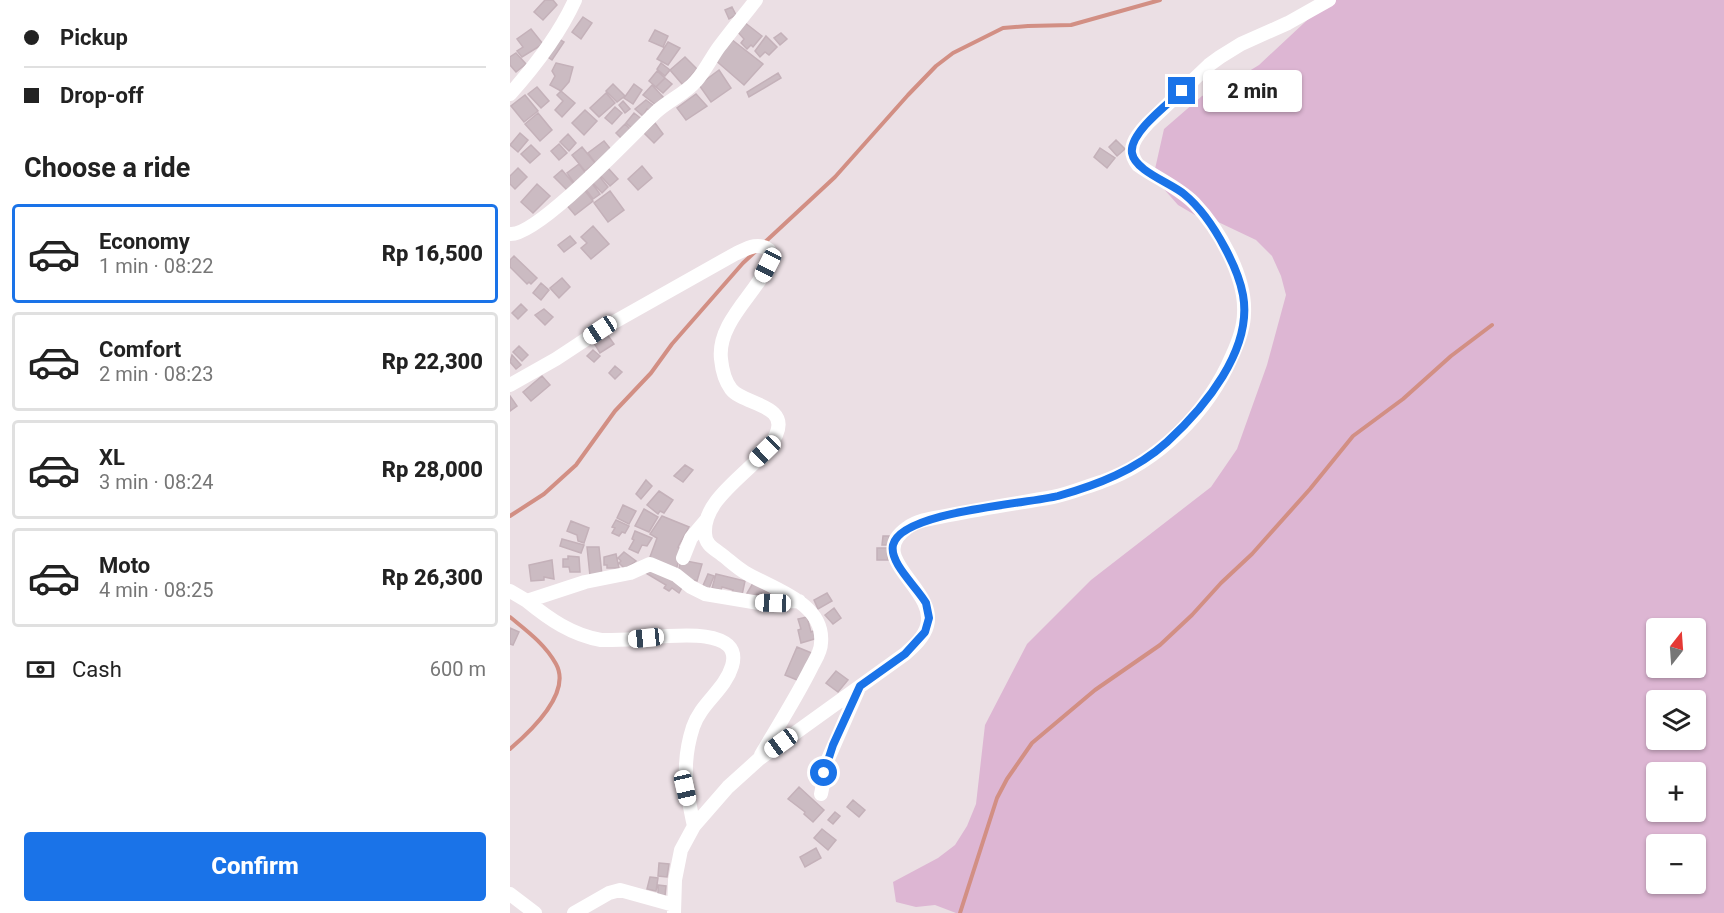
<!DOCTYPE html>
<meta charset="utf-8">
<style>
:root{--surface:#fff;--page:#f6f6f6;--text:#222;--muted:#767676;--line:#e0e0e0;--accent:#1a73e8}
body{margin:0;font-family:Roboto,sans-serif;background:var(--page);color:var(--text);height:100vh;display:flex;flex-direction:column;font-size:22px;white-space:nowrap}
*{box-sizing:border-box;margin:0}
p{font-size:20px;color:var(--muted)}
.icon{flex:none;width:33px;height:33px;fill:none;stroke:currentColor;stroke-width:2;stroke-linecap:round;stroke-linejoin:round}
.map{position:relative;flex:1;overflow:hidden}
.side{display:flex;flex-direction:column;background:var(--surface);width:510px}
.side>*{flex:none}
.banner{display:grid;align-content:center;height:132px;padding:0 24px;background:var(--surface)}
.needle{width:39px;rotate:17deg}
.tools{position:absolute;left:1136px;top:618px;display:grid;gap:12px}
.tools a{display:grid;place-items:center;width:60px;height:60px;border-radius:6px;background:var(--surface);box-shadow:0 2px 4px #0004;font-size:30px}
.end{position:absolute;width:27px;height:27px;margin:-14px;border:8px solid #1a73e8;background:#fff;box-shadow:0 0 0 3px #fff}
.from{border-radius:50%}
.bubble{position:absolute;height:42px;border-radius:6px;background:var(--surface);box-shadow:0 2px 4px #0004;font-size:20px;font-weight:800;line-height:42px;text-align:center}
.car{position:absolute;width:18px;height:36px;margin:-18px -9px;border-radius:8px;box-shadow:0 0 4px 2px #0007;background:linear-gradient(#fff 24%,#345 0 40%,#fff 0 76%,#345 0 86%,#fff 0)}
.banner b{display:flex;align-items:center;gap:21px;height:57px;font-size:22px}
.banner b+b{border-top:2px solid var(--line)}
.banner i{width:15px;height:15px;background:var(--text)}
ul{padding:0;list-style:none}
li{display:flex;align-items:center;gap:18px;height:99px;margin:0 12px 9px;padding:0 12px;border:3px solid var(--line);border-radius:6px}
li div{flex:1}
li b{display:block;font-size:22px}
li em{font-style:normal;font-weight:800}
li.active{border-color:var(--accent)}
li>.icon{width:54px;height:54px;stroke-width:1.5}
h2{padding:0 24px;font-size:27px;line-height:72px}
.pay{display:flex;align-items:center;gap:15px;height:66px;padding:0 24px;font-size:22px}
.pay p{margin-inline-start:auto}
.button{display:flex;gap:12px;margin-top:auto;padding:12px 24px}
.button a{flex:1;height:69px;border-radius:6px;background:var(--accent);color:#fff;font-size:24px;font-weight:800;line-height:69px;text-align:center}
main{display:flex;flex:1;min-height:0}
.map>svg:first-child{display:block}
.green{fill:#ddb6d3;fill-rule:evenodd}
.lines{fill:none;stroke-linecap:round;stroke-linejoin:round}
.stream{stroke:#d28f84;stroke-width:4}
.building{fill:#cbbbc2;stroke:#c4b1b9;stroke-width:1.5}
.street{stroke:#fff;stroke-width:14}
.route{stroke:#1a73e8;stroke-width:8}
</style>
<main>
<section class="side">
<div class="banner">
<b><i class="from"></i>Pickup</b>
<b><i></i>Drop-off</b>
</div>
<h2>Choose a ride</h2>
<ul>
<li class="active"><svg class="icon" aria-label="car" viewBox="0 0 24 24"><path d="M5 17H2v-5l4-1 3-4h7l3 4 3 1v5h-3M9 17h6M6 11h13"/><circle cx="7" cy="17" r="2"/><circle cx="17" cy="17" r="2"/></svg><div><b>Economy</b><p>1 min · 08:22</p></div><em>Rp 16,500</em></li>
<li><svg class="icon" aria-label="car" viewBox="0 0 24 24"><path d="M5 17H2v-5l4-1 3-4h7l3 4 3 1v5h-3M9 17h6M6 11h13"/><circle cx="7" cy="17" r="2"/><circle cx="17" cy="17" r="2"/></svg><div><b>Comfort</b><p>2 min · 08:23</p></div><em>Rp 22,300</em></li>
<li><svg class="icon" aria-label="car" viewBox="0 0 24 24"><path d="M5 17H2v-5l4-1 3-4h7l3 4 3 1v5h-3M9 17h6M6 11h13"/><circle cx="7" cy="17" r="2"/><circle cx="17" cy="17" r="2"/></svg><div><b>XL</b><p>3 min · 08:24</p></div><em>Rp 28,000</em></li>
<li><svg class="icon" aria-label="car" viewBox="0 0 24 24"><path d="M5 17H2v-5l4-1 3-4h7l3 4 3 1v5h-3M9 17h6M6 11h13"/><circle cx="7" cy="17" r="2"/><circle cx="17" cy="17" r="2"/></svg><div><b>Moto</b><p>4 min · 08:25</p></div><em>Rp 26,300</em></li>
</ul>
<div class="pay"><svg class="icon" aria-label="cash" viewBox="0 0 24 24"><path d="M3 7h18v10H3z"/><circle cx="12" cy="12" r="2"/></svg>Cash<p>600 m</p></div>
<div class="button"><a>Confirm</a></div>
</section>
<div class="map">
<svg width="1214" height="913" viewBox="0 0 1214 913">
<rect width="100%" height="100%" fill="#ebdfe4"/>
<path class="green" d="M822 0H1214V913H446L425 905 406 907 386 902 383 882 428 858 445 845 457 826 466 804 475 725 517 644 581 580 701 487 727 449 757 365 776 295 771 276 762 256 746 240 706 221 685 215 668 205 653 188 645 169 654 129 692 96 713 87 749 65 809 9ZM1146 628H1185V668H1146ZM1146 700H1185V740H1146ZM1146 772H1185V812H1146ZM1146 844H1185V884H1146Z"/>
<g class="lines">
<path class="stream" d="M254 243 325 177 398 95 426 66 443 53 493 28 518 26 561 25 650 0
M0 516 34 494 66 465 105 411 141 373 162 344 233 263 246 251
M0 617C17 631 35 644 46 664 62 693 20 732 0 749
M450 913 487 798 497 779 522 743 585 690 650 645 682 615 711 583 742 554 800 489 843 436 893 399 941 356 982 325"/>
</g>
<path class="building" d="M35 0H43L47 5 33 20 24 12Z
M222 7 226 15 219 19 215 10Z
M73 17 82 23 71 39 62 32Z
M234 22 252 36 243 47 241 45 237 49 231 43 234 39 227 31Z
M21 29 33 44 12 57 7 51 13 47 7 39Z
M145 30 158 36 153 47 139 41Z
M271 33 277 39 270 45 264 38Z
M256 36 267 47 259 55 255 52 250 57 245 51Z
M47 38 54 42 42 60 35 55Z
M221 39 253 64 234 85 204 59Z
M158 42 170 48 158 65 147 59Z
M6 53 16 64 6 72 0 65V57Z
M175 57 187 69 173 85 160 70Z
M46 63 63 67 59 82 51 91 40 85 45 76 42 71Z
M151 63 160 70 155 76 147 69Z
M209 70 221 88 201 102 189 85Z
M147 71 155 78 146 87 139 81Z
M268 73 271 78 239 97 237 92Z
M155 78 162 84 153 93 146 87Z
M103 84 115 96 107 102 96 91Z
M124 84 132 90 123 104 114 98Z
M142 85 154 98 146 105 133 95Z
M27 87 39 101 31 108 18 94Z
M51 91 65 103 52 117 45 110 53 101 47 95Z
M96 93 105 103 89 117 80 108Z
M186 94 197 106 176 120 167 108Z
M15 95 28 111 14 122 1 106Z
M136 100 147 108 142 113 137 109 133 116 125 109Z
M113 101 120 109 115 113 109 105Z
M105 107 112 113 102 124 95 118Z
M75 110 87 121 74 135 62 123Z
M28 113 42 130 30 141 15 124Z
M124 113 133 120 124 130 116 123Z
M145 123 153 134 144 143 134 133Z
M115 124 123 132 114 141 106 133Z
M10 133 18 140 8 152 0 145Z
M58 134 66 143 59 151 50 142Z
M606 140 615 149 607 156 599 147Z
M94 141 103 152 86 164 78 153Z
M49 144 57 153 49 160 41 151Z
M21 145 30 154 20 163 11 154Z
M72 147 85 163 75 171 62 155Z
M590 148 605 158 597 168 584 157Z
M69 164 77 175 65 184 57 173Z
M132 166 142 178 128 190 118 179Z
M8 168 17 177 5 189 0 184V176Z
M98 168 108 179 100 186 90 175Z
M52 170 64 184 57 190 44 177Z
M89 176 98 187 92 193 82 182Z
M81 182 90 194 83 199 74 187Z
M27 184 40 196 23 213 11 202Z
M72 187 83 201 65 215 54 202Z
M100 191 114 210 98 222 84 203Z
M83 226 99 244 81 259 71 248 77 243 71 237Z
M60 236 66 243 54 252 48 245Z
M4 256 27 278 21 284 19 282 17 284 0 267V260Z
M52 278 60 287 49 298 40 288Z
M31 283 39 290 31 300 23 293Z
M11 304 17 310 8 319 2 313Z
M34 309 43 317 35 325 25 315Z
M94 330 104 344 90 353 81 338Z
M9 346 18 355 12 361 3 352Z
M83 350 90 356 84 362 77 356Z
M2 355 11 365 6 369 0 362Z
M105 366 112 372 105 379 99 373Z
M32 376 40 385 21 401 13 392Z
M0 396 7 406 0 411Z
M175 465 183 470 173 482 164 476Z
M136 480 142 486 131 499 126 494Z
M149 491 163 500 154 513 150 511 148 514 137 505Z
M113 505 126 511 119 524 107 518Z
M134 509 148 517 139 532 125 526Z
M152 516 179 527 168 547 172 551 166 570 140 557 147 538 140 534Z
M106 520 119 526 115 533 112 532 109 536 102 533 105 528 102 527Z
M61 521 79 528 74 543 68 541 67 535 57 531Z
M125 531 142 538 137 546 132 545 128 553 119 549 124 540 122 539Z
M373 536H379V545H372Z
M52 539 74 545 71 553 50 546Z
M77 547H89L92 575 80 576Z
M367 548H377L378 560H367Z
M114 552 126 561 115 569 109 563 111 561 108 558Z
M106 554 109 568H97V565H94V557Z
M58 556 69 557 70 572H60L59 567H53V559H58Z
M42 560 44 579 34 577V580L21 581 19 565Z
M171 560 192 564 187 581 185 580 183 583 168 572Z
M138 565 174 584 169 593 162 588 159 591 154 588 156 585 134 572Z
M198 574 204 576 198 591 192 588Z
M206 574 235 581 232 595 222 592 223 590 212 587 211 590 202 588Z
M243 583 263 595 259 602 247 594 244 599 236 595Z
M317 593 322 601 308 609 304 600Z
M324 608 331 618 323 624 315 615Z
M297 617 301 632 306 630 308 638 291 643 288 630 291 629 288 619Z
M0 628 9 632 3 645 0 644Z
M287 647 304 654 292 682 275 675Z
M326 671 338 680 328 692 316 683Z
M289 787 314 810 303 822 294 814 295 812 278 799Z
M343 800 355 810 349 817 337 807Z
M325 812 330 816 323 824 318 820Z
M312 829 326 840 318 850 304 838Z
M306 848 311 858 295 867 290 857Z
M149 863 159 864 157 877 148 876Z
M140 877 148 878 146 891 137 889Z
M148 885 156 886 155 896H148Z"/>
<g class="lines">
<path class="street" d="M0 94C25 66 49 35 65 0
M0 234C28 236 123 134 146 112 159 100 175 94 186 81 195 71 201 58 209 47 221 31 234 15 246 0
M0 385 46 359 90 330 225 254C236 249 248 241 259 250 266 280 206 315 211 359 212 369 215 381 221 389 233 405 280 404 266 435 251 468 193 494 195 533 195 544 203 548 211 554 219 560 227 568 236 573 263 589 315 603 311 643 311 652 305 660 301 668 286 698 268 726 251 755
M173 558 181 538 197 519
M0 591 17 601 75 582 120 573 140 564 166 575 181 587 195 594 249 603 289 601
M17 601C39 619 62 635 91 640 102 640 113 640 123 639 145 638 235 622 222 666 215 690 191 703 183 727 171 764 176 790 184 826
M311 794 318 759 349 688
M0 894 25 913
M64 913 99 893 110 890 164 905
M164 913 165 880 171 850 184 826 218 787 249 759 395 654C404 646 414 637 417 626 428 589 354 558 397 528 409 519 426 518 440 515 474 508 509 503 543 497 559 494 575 487 591 482 648 462 698 412 722 356 728 343 734 328 734 313 736 277 709 229 684 203 668 187 646 178 628 165 615 149 626 136 638 123L699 65 710 57 731 44 778 23 819 0"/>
</g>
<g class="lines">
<path class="route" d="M314 773 323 745 350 686 395 654 415 632 419 618 416 603C407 587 379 563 383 545 391 511 517 504 548 496 587 485 626 470 657 442 694 408 743 350 733 295 730 278 723 263 715 248 705 229 691 208 674 194 661 183 625 171 622 153 619 133 658 104 672 91"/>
</g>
</svg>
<div class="tools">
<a><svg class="needle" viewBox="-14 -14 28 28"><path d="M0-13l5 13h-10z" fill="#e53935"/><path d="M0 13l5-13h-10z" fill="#767676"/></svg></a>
<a><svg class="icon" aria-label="layers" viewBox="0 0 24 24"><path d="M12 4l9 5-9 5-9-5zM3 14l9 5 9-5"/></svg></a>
<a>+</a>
<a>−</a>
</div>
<i class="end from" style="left:314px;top:773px"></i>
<i class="end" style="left:672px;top:91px"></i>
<div class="bubble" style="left:693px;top:70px;width:99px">2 min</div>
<i class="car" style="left:258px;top:265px;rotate:207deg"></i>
<i class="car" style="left:90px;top:330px;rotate:237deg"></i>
<i class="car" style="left:255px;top:451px;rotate:226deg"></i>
<i class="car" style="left:263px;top:603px;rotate:272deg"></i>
<i class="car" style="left:136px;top:638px;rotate:264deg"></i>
<i class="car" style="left:271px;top:743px;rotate:234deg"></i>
<i class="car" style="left:175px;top:788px;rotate:167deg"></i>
</div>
</main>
